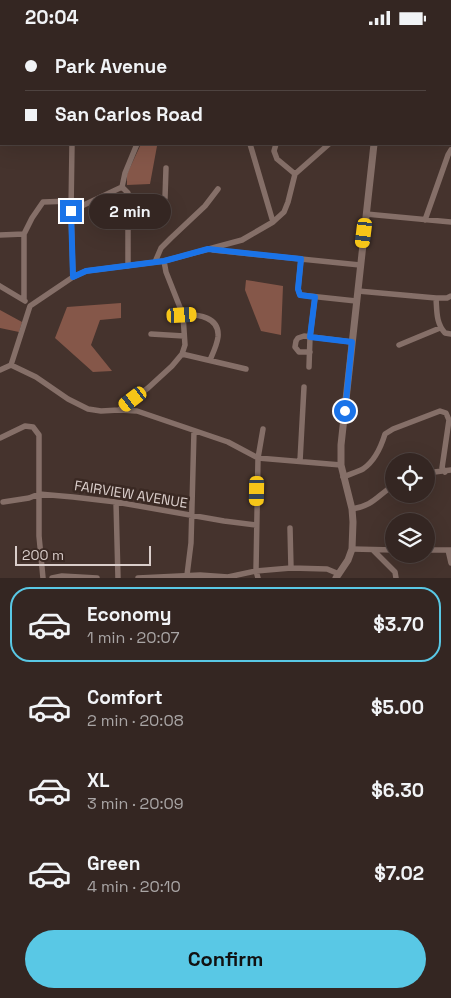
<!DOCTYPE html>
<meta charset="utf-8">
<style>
:root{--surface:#342622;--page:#3c2e2a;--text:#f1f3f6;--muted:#a9a5a5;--line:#4e4340;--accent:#59c8e5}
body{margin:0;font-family:"Space Grotesk",sans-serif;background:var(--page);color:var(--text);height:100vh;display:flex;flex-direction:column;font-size:19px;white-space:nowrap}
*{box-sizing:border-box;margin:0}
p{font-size:16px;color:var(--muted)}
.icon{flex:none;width:28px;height:28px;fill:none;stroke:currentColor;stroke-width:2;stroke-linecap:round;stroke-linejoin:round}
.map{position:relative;height:543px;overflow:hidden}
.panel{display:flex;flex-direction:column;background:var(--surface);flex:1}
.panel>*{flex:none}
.banner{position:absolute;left:0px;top:0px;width:451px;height:110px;box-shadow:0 5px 20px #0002,0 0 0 1px var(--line);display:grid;align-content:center;height:110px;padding:0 25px;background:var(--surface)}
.controls{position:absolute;left:385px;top:418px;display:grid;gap:10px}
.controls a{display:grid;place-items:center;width:50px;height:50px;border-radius:50%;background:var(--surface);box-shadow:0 5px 20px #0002,0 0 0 1px var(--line);font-size:25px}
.scale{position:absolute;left:15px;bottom:12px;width:136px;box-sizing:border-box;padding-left:5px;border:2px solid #dacecb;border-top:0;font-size:14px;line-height:18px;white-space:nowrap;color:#dacecb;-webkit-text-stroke:4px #3a2923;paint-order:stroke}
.end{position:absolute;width:22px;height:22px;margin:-11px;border:6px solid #1a73e8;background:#fff;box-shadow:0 0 0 2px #fff}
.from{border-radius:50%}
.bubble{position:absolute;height:35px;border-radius:18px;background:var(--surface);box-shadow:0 5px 20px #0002,0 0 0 1px var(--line);font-size:16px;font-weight:600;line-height:35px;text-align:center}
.car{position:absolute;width:15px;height:30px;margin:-15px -8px;border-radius:6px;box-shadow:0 0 4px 1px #0007;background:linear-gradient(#f5c518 24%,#345 0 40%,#f5c518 0 76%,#345 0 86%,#f5c518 0)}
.banner b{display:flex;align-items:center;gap:18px;height:48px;font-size:19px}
.banner b+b{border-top:1px solid var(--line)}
.banner i{width:12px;height:12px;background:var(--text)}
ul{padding:9px 0 0;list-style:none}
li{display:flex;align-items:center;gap:15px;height:75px;margin:0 10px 8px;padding:0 15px;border:2px solid transparent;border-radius:20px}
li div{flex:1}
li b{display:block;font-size:19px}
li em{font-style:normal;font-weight:600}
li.active{border-color:var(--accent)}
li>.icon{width:45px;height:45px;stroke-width:1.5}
.cta{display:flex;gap:10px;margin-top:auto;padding:10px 25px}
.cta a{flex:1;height:58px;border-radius:30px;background:var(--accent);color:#111;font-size:20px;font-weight:600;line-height:58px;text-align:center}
.status{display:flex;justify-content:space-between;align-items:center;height:35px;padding:0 25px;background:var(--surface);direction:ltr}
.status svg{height:14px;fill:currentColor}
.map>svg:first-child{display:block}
.forest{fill:#855749}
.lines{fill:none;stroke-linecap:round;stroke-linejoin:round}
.minor{stroke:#856f68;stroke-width:5.5}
.tertiary{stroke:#856f68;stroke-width:7}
.route{stroke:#1a73e8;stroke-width:6}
.labels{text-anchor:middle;stroke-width:5;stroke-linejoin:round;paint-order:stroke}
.street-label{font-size:14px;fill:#dacecb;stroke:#3a2923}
</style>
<div class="status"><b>20:04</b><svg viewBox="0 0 49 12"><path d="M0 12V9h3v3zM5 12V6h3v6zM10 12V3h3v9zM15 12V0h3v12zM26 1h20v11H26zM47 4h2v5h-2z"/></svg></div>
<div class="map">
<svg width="451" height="543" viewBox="0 0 451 543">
<rect width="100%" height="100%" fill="#45332d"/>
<path class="forest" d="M141 109 157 111 150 149 127 150V139Z
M246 245 283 251 281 300 261 296 245 255Z
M121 268V283L100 285 91 310 112 336 93 337 55 303 67 272Z
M0 275 22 287 19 297 0 293Z"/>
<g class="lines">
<path class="minor" d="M65 0V1
M286 0 287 1
M96 1V0
M166 1 168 0
M219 1 220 0
M450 27H451
M450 74H451
M72 109 71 176 73 242
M250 109 273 187
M276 109 274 116 277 124 295 139
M127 167 163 166 165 163 166 133
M71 176 122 152
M366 179 451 187
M425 185 448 120 451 115
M0 200 24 199
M213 215 360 230
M301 224 298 254 300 260 356 266
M155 227 161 213 171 203 205 171 218 154
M128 231V158L122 152 125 138 137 109
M0 251 25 266
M358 256 436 263H447L451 261
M436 263C437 277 436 288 445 298L451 299
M24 265V199L32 183 43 167 71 166
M183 280C198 279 220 282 218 302 217 310 213 318 210 325
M151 299 184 301
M399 310 440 293
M310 317H299L295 312 296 306 298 303 304 301 352 307
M182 319 246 334
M11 330 30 271 73 242 86 236 164 226 242 205 273 187 284 177 288 167 295 139 329 109
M309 332 310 302 315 262
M0 335 11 330 36 342 68 364 88 374 101 376 119 375 137 376 228 407 258 423 341 430
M119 375 148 353 172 331 182 319 185 310 183 280 166 237 164 226
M0 403 25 391 33 392 39 400V501L43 543
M300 426 304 352
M426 438 451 435
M343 442C350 439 357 437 363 434 375 426 381 412 385 399L393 394 440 376 446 378 449 385 442 433 445 437
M3 467 29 463 39 459 73 462 116 467 224 486 256 490
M116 467 118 543
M352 474C373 471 377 461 394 450
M290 493 291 533
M352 514 394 515
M373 515 395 537 396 543
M426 515H451
M448 515 451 528
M187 540 191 508 194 396
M52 543 62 541 97 543
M138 543 200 540 228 542 256 536 291 533 327 534 339 539
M258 543 256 536 258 423 263 394"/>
<path class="tertiary" d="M386 1V0
M336 543 348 525 352 514 353 487 352 474 341 430V410L374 109"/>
</g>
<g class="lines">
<path class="route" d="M71 176 73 242 86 236 164 226 208 214 301 224 298 254 300 260 315 262 310 302 352 307 345 376"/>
</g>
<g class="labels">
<g class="street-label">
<text transform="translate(131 459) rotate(9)" y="5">FAIRVIEW AVENUE</text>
</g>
</g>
</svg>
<div class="controls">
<a><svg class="icon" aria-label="locate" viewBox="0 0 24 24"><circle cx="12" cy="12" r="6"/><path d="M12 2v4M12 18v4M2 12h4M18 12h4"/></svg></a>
<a><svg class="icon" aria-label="layers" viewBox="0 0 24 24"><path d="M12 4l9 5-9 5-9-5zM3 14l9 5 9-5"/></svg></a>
</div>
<div class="scale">200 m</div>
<i class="end from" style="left:345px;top:376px"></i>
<i class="end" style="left:71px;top:176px"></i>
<div class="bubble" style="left:89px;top:159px;width:82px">2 min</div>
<i class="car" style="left:364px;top:198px;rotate:187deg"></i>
<i class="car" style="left:182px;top:280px;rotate:87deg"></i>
<i class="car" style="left:133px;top:364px;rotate:233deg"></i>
<i class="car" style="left:257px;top:456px;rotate:181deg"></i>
<div class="banner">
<b><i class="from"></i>Park Avenue</b>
<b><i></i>San Carlos Road</b>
</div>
</div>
<section class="panel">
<ul>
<li class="active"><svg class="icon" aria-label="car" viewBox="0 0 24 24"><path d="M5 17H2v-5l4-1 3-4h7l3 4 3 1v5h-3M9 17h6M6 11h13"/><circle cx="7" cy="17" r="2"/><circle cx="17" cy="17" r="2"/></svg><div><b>Economy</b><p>1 min · 20:07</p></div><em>$3.70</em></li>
<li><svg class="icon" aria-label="car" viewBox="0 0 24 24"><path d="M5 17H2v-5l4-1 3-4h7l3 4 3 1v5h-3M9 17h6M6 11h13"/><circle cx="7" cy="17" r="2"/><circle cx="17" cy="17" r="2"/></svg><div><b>Comfort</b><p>2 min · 20:08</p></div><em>$5.00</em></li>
<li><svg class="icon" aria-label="car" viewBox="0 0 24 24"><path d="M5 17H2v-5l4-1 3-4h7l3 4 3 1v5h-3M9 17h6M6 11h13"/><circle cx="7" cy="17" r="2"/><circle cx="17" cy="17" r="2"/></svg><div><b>XL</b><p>3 min · 20:09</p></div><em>$6.30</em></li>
<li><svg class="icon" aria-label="car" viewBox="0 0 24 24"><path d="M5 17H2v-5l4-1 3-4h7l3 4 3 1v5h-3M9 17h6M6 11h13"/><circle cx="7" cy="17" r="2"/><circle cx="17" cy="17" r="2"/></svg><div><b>Green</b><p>4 min · 20:10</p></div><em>$7.02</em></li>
</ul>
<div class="cta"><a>Confirm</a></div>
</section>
